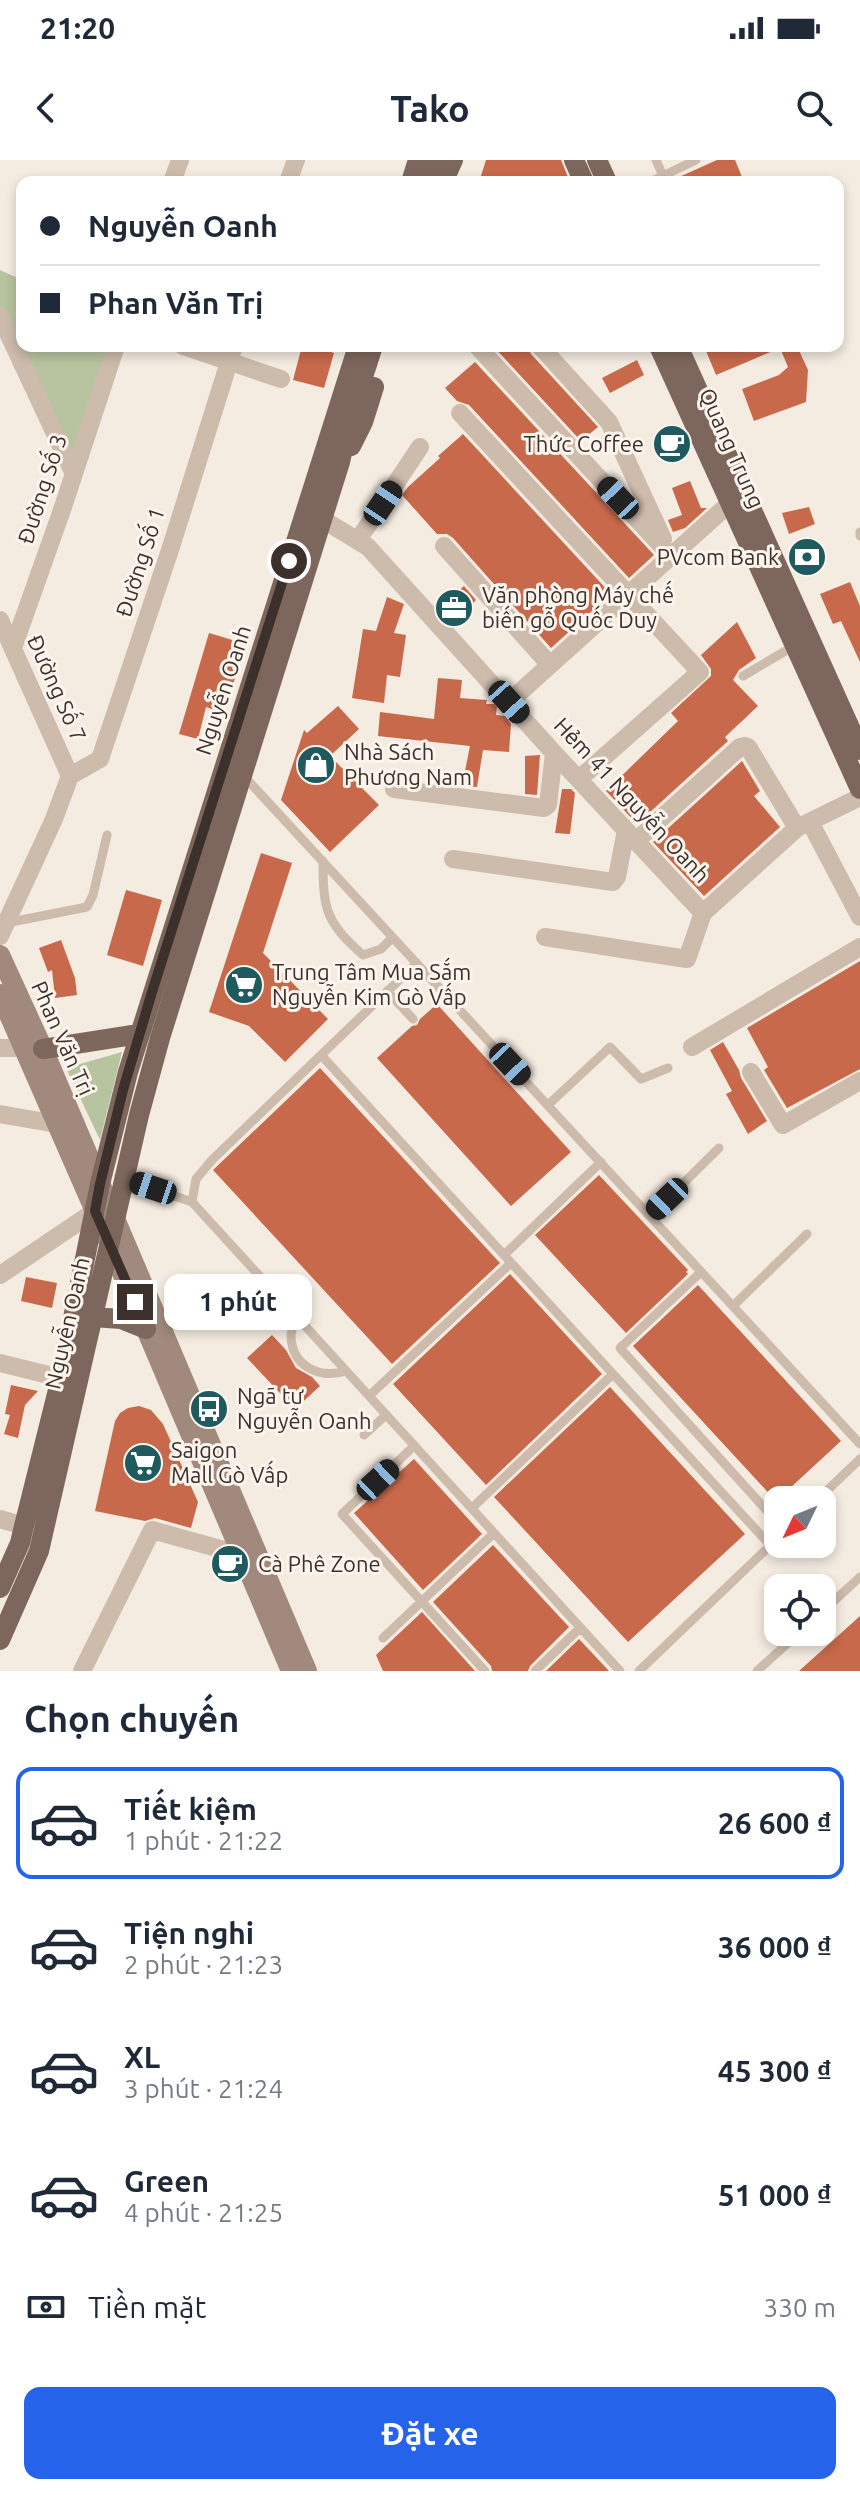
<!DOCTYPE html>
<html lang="vi">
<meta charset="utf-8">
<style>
:root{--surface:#fff;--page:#f6f6f7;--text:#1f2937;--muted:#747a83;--line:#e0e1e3;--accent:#2563eb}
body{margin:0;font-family:Ubuntu,sans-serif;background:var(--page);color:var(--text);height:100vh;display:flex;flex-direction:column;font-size:30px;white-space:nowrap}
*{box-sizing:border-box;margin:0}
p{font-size:26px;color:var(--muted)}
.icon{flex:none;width:44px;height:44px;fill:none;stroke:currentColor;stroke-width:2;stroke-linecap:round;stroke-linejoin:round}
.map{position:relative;height:1511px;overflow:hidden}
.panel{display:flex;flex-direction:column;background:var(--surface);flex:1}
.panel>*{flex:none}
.top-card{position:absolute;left:16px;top:16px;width:828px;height:176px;border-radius:16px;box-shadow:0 4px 12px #0003;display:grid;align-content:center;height:176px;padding:0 24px;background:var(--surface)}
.needle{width:52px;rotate:227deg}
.controls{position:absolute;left:764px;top:1326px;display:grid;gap:16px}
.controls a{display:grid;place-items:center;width:72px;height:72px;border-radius:16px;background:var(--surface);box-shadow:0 4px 12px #0003;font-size:40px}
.end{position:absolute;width:36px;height:36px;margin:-18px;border:10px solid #3b302b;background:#fff;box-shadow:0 0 0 4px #fff}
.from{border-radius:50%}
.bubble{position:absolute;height:56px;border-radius:16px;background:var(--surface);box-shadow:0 4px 12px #0003;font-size:26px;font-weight:700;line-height:56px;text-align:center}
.car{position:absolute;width:24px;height:48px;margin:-24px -12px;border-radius:10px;box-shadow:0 0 6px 2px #0007;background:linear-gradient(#222 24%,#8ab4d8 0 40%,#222 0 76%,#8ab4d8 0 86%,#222 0)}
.top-card b{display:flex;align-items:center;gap:28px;height:76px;font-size:30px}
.top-card b+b{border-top:2px solid var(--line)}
.top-card i{width:20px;height:20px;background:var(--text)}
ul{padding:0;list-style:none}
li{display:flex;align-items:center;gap:24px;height:112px;margin:0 16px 12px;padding:0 8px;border:4px solid transparent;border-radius:16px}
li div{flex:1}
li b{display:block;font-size:30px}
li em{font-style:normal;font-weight:700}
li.on{border-color:var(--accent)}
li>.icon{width:72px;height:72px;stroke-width:1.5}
h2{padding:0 24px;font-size:36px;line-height:96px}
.pay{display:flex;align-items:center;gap:20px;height:88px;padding:0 24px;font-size:30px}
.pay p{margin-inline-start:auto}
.button{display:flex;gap:16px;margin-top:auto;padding:16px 24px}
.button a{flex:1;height:92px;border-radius:16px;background:var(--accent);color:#fff;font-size:32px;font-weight:700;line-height:92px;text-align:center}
.status{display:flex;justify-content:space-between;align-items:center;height:56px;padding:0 40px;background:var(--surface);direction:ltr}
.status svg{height:22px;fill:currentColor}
header{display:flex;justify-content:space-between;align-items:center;height:104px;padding:0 24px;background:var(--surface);font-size:36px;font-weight:700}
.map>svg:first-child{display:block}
.green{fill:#b8c4a0}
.building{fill:#c8694b}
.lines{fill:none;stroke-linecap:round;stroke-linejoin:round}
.lane{stroke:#cdbbac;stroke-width:9}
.street{stroke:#cdbbac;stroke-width:18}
.secondary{stroke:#a18a7d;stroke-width:20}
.primary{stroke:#7d675c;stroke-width:20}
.route{stroke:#3b302b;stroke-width:10}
.labels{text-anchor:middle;stroke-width:6;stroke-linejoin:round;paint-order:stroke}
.poi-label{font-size:22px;fill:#3b302b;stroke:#fbf5ee;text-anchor:start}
.street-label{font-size:22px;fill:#3b302b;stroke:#fbf5ee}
</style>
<div class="status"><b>21:20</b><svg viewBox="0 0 49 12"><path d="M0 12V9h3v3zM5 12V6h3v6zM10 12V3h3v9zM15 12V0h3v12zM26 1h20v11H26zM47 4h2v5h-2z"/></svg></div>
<header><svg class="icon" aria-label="back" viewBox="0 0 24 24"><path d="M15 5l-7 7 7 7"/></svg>Tako<svg class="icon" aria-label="search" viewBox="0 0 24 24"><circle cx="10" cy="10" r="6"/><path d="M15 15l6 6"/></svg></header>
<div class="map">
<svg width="860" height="1511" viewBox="0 0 860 1511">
<rect width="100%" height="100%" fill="#f4ebe1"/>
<path class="green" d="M0 110 22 120V186H116L73 312 0 156Z
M122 892 100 980 66 908Z"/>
<path class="building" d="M486 0H561L570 22H479Z
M717 0H735L744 22H668Z
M302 186H310L334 193 324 228 293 220Z
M493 186H528L531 194 598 267 581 281Z
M704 186H797L808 210 806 242 754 261 742 229 779 215 788 207 780 188 716 215Z
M637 200 644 215 610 233 602 218Z
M475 202 654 395 629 418 469 245 457 241 445 228Z
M463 274 611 434 551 488 453 378 447 374H437L402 335 408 327 440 298 438 296Z
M690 321 701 348H707L685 368 673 372 668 360 682 355 672 328Z
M809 347 815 364 789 374 782 353Z
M850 422 860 446V502L841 461 833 464 820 434Z
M464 426 476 440 453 464 439 448Z
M387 437 404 444 394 473 406 475 400 517 387 515 384 543 352 538 363 469 376 471Z
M737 462 756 498 739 510 733 520 758 546 725 577 728 581 637 664 606 631 678 561 671 553 711 516V509L701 495Z
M209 473 239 482 232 509 237 511 230 535 219 532 215 550 206 547 198 579 179 574Z
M438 518 462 520 460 538 487 540 486 544H494L497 547 496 555 505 556 511 564 509 592 483 590 477 627 462 626 470 586 378 576 380 552 434 559Z
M338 546 359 569 330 596 379 645 330 692 281 640 304 570 307 573Z
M540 595 537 635 525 634V596Z
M742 601 760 631 754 636 780 667 704 736 653 682Z
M562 629H571L575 633 570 674 555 673Z
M261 693 292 703 263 793 328 859 285 902 249 866 209 852Z
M126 730 162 740 143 806 107 795Z
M61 780 75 818 77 835 55 838 52 810 48 812 39 788Z
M860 801V909L787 948 764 910 768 907 747 868Z
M437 844 571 992 511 1046 377 898 412 866 417 865 420 859Z
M723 882 739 910 741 918 767 961 748 974 726 934 732 931 710 890Z
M320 908 500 1103 392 1204 213 1010Z
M599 1015 688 1110 686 1112 688 1114 626 1173 535 1075Z
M510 1114 602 1214 486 1325 393 1224Z
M26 1117 57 1123 52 1148 21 1141Z
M698 1125 841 1281 776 1341 633 1186Z
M272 1175 286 1190 296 1208 312 1217 320 1226 295 1249 247 1198Z
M11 1225 38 1231 25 1245 18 1278 4 1274 10 1255 5 1254Z
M610 1227 745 1374 628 1482 494 1337Z
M139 1246 151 1250 163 1264 198 1342 191 1368 155 1358 145 1361 95 1351 115 1261 120 1253 128 1248Z
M414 1299 482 1374 423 1430 354 1353Z
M493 1385 569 1467 530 1506 528 1511H492L491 1506 433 1442Z
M422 1452 475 1511H383L376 1495Z
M860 1456V1511H799Z
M579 1479 609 1511H546Z"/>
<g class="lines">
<path class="lane" d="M656 0 663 16
M650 22 696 0
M860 372V376
M743 516 794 486
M242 614 860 1284
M323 701C323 750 326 762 363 795L381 789 392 778
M6 763 87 747 93 735 107 675
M387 831 413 859
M321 895 417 803
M548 945 610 887 641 919 668 908
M122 1018 192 1042 620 1511
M192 1042 196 1019 212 1000 321 895 613 1214
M650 1056 719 988
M504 1095 601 1002
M701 1112 620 1188 778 1363
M733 1146 807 1074
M297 1157C295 1162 291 1170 291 1176 292 1207 320 1219 346 1211
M369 1236 511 1103
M364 1275 386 1255
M414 1286 342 1354 485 1511
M817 1340 860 1299
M472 1348 613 1214 770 1385
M822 1452 860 1417
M383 1478 494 1373
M535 1511 580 1468
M639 1511 778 1378
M757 1511 800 1472"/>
<path class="street" d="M172 22 180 0
M288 22 296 0
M0 156 73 312
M183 186 281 219
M477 186 671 396
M540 186 609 262 663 379
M460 253 700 512 579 619
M322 359 368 387 554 593 703 753
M358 380 420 287
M444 386 550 505
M0 460 70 616
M13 488 62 350 116 186
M509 542 730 343
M70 616 100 599 171 387 234 186
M394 629 544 648 548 645 554 593
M810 662 860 757
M636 681 740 587 745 586 748 587 797 668
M453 699 613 722 617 717 626 670
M703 753 797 668 860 637
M0 776 54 659 70 616
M545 777 687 799 703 753
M692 887 860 787
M0 888H24
M751 912 783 965 860 921
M0 954 57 964
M0 1115 95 1051
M0 1203 61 1218
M0 1359 24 1366
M82 1511 152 1370 242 1395 250 1394"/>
<path class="secondary" d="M0 795 43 889 307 1511
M0 834 123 1115 291 1511"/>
<path class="primary" d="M574 0 584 22
M597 0 607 22
M411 22 418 0
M428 22 436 0
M443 22 453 0
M659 186 860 629
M678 186 860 590
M351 286 363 262 374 227
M43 889 139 874
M93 1157 121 1159 146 1169
M0 1428 20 1383 24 1366 61 1218 100 1024 128 912 358 186
M0 1480 39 1391 139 955 160 878 340 302 350 257 373 186"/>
</g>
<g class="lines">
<path class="route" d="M135 1142 95 1051 100 1024 123 930 152 832 289 401"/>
</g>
<defs>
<symbol id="cafe-disc" viewBox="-11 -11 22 22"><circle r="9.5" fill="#1f5a5e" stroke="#fbf5ee"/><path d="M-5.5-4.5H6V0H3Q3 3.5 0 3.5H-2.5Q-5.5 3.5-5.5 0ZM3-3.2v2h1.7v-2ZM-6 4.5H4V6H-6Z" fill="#fff"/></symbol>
<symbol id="bank-disc" viewBox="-11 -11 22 22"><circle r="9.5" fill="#1f5a5e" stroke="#fbf5ee"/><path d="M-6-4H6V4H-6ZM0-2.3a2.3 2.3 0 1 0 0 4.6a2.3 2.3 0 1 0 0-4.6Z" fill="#fff"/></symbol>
<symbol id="office-disc" viewBox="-11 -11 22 22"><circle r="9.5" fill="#1f5a5e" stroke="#fbf5ee"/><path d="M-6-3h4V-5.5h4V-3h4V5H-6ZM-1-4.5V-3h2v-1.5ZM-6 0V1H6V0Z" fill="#fff"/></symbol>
<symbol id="shop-disc" viewBox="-11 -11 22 22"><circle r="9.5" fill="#1f5a5e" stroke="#fbf5ee"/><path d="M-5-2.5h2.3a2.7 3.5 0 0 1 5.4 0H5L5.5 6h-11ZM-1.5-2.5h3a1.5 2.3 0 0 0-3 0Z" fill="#fff"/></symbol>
<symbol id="supermarket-disc" viewBox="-11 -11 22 22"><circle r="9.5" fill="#1f5a5e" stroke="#fbf5ee"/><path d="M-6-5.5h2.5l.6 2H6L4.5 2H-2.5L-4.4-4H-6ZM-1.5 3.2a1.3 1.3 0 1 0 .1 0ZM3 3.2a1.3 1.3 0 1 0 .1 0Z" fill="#fff"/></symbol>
<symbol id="bus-disc" viewBox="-11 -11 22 22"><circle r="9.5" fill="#1f5a5e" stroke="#fbf5ee"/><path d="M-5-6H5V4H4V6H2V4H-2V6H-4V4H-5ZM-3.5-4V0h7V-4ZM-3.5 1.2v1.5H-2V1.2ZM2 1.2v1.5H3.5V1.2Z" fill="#fff"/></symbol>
</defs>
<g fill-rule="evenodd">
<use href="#cafe-disc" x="650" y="262" width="44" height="44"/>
<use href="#bank-disc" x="785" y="375" width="44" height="44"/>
<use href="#office-disc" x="432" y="426" width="44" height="44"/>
<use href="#shop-disc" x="294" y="583" width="44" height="44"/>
<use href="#supermarket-disc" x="222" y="803" width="44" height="44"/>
<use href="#bus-disc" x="187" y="1227" width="44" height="44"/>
<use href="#supermarket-disc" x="121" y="1281" width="44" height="44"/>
<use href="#cafe-disc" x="208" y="1382" width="44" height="44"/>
</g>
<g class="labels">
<g class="poi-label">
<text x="644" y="292" text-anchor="end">Thức Coffee</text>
<text x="779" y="405" text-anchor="end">PVcom Bank</text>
<text x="482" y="443">Văn phòng Máy chế<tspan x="482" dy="25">biến gỗ Quốc Duy</tspan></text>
<text x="344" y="600">Nhà Sách<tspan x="344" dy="25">Phương Nam</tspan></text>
<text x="272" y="820">Trung Tâm Mua Sắm<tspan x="272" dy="25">Nguyễn Kim Gò Vấp</tspan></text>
<text x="237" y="1244">Ngã tư<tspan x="237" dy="25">Nguyễn Oanh</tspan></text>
<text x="171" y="1298">Saigon<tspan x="171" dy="25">Mall Gò Vấp</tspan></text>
<text x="258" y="1412">Cà Phê Zone</text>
</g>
<g class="street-label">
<text transform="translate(732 288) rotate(66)" y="8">Quang Trung</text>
<text transform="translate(42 329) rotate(-72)" y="8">Đường Số 3</text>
<text transform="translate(140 402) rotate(-72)" y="8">Đường Số 1</text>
<text transform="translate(57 528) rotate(66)" y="8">Đường Số 7</text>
<text transform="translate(223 530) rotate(-72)" y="8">Nguyễn Oanh</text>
<text transform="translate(632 640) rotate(47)" y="8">Hẻm 41 Nguyễn Oanh</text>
<text transform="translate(63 878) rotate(66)" y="8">Phan Văn Trị</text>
<text transform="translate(67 1163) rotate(-77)" y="8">Nguyễn Oanh</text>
</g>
</g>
</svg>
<div class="controls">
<a><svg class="needle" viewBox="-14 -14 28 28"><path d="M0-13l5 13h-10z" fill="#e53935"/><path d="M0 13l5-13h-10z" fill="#747a83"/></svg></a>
<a><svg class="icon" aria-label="locate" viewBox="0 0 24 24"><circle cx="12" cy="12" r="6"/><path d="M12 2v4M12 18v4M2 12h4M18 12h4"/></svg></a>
</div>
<i class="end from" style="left:289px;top:401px"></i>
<i class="end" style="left:135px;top:1142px"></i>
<div class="bubble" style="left:164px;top:1114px;width:148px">1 phút</div>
<i class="car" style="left:618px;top:338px;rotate:317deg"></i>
<i class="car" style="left:383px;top:343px;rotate:34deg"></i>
<i class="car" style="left:509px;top:542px;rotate:138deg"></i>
<i class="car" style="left:510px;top:904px;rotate:137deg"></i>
<i class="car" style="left:153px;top:1028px;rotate:288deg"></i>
<i class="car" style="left:667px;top:1039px;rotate:226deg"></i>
<i class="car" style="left:378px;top:1320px;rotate:47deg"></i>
<div class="top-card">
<b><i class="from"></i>Nguyễn Oanh</b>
<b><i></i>Phan Văn Trị</b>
</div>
</div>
<section class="panel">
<h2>Chọn chuyến</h2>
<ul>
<li class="on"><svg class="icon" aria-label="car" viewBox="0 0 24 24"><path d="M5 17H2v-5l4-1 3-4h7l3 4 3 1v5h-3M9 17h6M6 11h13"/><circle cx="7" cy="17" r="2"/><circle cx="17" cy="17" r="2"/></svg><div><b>Tiết kiệm</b><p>1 phút · 21:22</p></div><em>26 600 ₫</em></li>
<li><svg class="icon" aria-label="car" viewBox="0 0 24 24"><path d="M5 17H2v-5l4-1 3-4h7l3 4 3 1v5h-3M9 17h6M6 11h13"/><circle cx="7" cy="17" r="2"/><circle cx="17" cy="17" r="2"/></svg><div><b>Tiện nghi</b><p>2 phút · 21:23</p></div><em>36 000 ₫</em></li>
<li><svg class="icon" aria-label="car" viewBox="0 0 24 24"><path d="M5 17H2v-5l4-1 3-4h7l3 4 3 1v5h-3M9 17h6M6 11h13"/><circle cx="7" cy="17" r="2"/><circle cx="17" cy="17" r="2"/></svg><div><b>XL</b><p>3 phút · 21:24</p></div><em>45 300 ₫</em></li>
<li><svg class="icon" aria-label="car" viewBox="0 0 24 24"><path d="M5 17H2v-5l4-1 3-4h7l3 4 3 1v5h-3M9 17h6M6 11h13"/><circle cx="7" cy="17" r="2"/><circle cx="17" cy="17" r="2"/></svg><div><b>Green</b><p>4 phút · 21:25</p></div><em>51 000 ₫</em></li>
</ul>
<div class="pay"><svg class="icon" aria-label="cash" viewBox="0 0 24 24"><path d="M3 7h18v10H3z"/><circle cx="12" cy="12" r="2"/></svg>Tiền mặt<p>330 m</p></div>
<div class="button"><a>Đặt xe</a></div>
</section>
